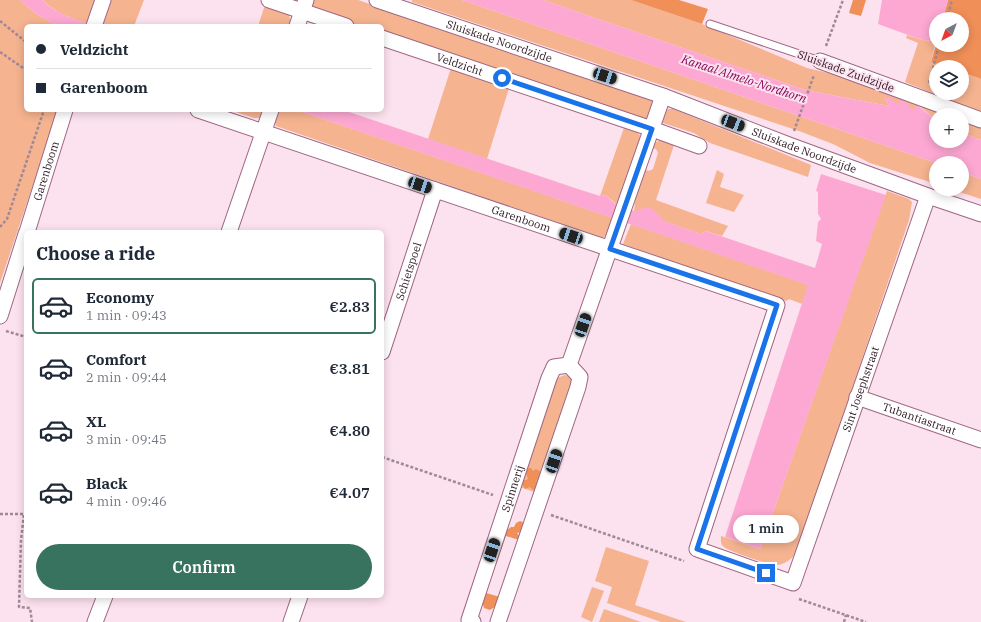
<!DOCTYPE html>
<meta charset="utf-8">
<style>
:root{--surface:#fff;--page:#f2f2f3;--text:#1f2937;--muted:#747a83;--line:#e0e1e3;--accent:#37735f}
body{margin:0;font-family:"IBM Plex Serif",serif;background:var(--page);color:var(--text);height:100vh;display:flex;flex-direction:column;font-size:15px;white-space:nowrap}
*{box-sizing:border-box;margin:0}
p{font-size:13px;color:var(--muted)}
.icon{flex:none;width:22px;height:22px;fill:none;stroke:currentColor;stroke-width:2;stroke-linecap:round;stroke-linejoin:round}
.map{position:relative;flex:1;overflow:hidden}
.drawer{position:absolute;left:24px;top:230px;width:360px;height:368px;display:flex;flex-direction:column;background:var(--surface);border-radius:6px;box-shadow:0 2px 10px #0003}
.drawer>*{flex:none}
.banner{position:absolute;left:24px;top:24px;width:360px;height:88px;border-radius:6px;box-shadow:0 2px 10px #0003;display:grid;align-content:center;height:88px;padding:0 12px;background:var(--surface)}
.needle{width:26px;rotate:221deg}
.controls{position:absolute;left:929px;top:12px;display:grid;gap:8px}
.controls a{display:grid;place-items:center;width:40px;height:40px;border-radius:50%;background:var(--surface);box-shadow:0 2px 10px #0003;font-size:20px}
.end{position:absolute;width:18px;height:18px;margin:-9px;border:5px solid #1a73e8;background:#fff;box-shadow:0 0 0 2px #fff}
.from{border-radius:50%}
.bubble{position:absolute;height:28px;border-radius:14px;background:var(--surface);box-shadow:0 2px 10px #0003;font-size:13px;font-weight:600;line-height:28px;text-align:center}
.car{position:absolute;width:12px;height:24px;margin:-12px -6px;border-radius:5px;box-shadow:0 0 3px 1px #0007;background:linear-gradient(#222 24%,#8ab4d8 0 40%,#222 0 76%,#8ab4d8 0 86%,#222 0)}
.banner b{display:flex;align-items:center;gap:14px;height:38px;font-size:15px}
.banner b+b{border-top:1px solid var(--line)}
.banner i{width:10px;height:10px;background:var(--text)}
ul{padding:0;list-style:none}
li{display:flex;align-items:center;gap:12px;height:56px;margin:0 8px 6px;padding:0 4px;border:2px solid transparent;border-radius:6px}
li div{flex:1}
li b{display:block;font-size:15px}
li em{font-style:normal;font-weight:600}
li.current{border-color:var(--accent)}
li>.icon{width:36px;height:36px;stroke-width:1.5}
h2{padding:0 12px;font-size:18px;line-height:48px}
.action{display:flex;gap:8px;margin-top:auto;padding:8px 12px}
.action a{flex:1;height:46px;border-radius:24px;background:var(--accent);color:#fff;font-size:16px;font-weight:600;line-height:46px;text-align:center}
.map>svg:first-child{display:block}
.green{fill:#f5b390}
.forest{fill:#f18f58}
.water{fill:#fca8d2}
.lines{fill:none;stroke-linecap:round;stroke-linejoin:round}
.lane-casing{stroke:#9e6682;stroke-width:9}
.street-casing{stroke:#9e6682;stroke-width:17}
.path{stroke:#a08894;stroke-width:2.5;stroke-dasharray:3 2;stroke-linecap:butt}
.lane{stroke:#fff;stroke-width:7}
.street{stroke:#fff;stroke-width:15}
.route{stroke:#1a73e8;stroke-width:5}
.labels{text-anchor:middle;stroke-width:4;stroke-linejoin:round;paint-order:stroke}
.street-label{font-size:11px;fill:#2a1420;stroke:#fce2ee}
.water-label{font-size:12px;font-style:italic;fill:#840357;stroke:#fce2ee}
</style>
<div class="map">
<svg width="981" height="622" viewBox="0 0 981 622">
<rect width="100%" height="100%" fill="#fce2ee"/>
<path class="green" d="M0 0H20L35 13 58 26H26V110H58L0 283Z
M43 0H96L88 24C73 19 53 12 43 0Z
M109 0H144L134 26H103L106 11Z
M283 0H358L651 100 654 103 650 124 382 34V26H359Z
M412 0H462L936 163V184L870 163 833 144 799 131 412 2Z
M543 0H631L702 24 807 68 833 74 951 115H936V120L918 105 913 111 897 104 885 98 889 106 805 90Z
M266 2 289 14 291 26H258Z
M907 35 922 40 936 41 931 62 946 67H936V93H962V72L981 79V113L905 82 918 43 906 38Z
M451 68 509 88 487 159 428 139Z
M668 109H673L811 165 808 177 710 143 694 133 663 123 662 120 665 111Z
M230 110H265L260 118H254Z
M278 110H297L613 218 608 233 603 238 276 126 275 123Z
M962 119 981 126V140L962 133Z
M625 125 633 129 640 135 639 143 626 186 616 204 606 195 600 196Z
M660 140 670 142 674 145 656 200 728 226 722 236 706 231 701 234 663 221 658 214 634 211 636 195 643 169 649 171 653 169 658 153 656 149 651 148 653 144Z
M717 170 724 174 720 187 744 195 734 212 706 203Z
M962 172 981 179V199L950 189H962Z
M887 191 909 199 912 202 909 220 797 551C793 559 783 566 774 565 768 564 728 551 724 547 720 544 721 540 721 536L760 549Z
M631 224 809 285 802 304 789 299 786 301 623 244Z
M565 375C571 377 572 380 573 386L537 493 520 487 557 378Z
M606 547 649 561 635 605 686 622H661L607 603 612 587 595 581Z
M592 587 604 591 592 622 581 617Z
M604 609 641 622H599Z"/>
<path class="forest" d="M631 0H679L708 9 702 24Z
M853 0H866L861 16 849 13Z
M948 0H981V79L962 72V67H946L931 62 936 45H962V19H943Z
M528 468H531L533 471 536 469 541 472 539 479 536 480 538 482 537 488 533 490 530 487 525 489 522 483 523 480H527L528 478 525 472Z
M520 521 525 523 522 532 517 533 520 537 519 540 506 536 486 593 500 597C497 604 496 607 490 610L484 608 482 601 506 531 511 527H514L516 523Z"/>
<path class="water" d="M20 0H43C53 13 79 21 95 26H58L35 13Z
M462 0H543L805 90 889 106 885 98 890 97 897 104 902 99 913 110 917 105 936 120V141H962V133L981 140V179L962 172V163H936Z
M882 0H948L943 19H936V41L922 40 878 24Z
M297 110H343L581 190 600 196 606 195 614 203 634 211 649 207 658 214 664 221 701 234 706 231 815 268 822 244 816 241 818 222 821 219 818 214V192L816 191 821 174 886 195 760 549 725 537 808 285Z"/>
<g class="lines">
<defs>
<path id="lane" d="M710 24 820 61"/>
<g id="street">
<path d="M269 0 346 26"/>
<path id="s1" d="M377 0 663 96 789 145 928 196 981 214"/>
<path d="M94 26 103 0"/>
<path d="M297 26 306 0"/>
<path id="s2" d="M382 38 652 129 699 146"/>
<path d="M820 61 981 120"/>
<path id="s3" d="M198 110 777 305 697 549 793 583 928 196"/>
<path id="s4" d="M27 232 65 110"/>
<path d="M229 232 271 110"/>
<path d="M0 316 26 234"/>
<path id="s5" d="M382 352 435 190"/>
<path d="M569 365 663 96"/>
<path id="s6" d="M857 397 981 440"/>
<path d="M95 622 105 596"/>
<path d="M291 622 300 596"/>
<path id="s7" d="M473 622 469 620 549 378 554 367 569 365"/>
<path d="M498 622 578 387 580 377 569 365"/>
</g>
</defs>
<use href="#lane" class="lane-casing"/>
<use href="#street" class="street-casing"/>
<path class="path" d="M947 19 952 0
M0 21 26 42
M826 46 843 0
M0 52 26 70
M929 83 939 45
M794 131 814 75
M0 227 7 219 44 110
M6 331 26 337
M382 457 493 495
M0 514H24L21 540 19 607 30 608 32 622
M551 515 684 561
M799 599 866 622
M844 622 846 615"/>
<use href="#lane" class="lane"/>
<use href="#street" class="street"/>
</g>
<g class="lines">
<path class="route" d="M502 78 652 129 610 249 777 305 697 549 766 573"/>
</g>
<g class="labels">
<g class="street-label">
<text dy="4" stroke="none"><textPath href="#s1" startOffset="129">Sluiskade Noordzijde</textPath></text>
<text dy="4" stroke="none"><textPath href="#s2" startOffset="82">Veldzicht</textPath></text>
<text transform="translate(846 71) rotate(20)" y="4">Sluiskade Zuidzijde</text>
<text dy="4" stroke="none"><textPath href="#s1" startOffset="453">Sluiskade Noordzijde</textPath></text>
<text dy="4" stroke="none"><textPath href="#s4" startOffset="64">Garenboom</textPath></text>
<text dy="4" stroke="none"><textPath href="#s3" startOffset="341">Garenboom</textPath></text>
<text dy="4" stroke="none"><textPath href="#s5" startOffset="85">Schietspoel</textPath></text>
<text dy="4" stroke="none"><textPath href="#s3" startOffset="1175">Sint Josephstraat</textPath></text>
<text dy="4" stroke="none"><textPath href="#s6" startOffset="66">Tubantiastraat</textPath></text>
<text dy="4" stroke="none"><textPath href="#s7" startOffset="143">Spinnerij</textPath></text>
</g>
<g class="water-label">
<text transform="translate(744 79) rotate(18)" y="4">Kanaal Almelo-Nordhorn</text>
</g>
</g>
</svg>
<div class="controls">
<a><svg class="needle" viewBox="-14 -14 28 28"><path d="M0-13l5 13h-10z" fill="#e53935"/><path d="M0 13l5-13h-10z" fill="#747a83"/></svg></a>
<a><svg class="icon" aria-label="layers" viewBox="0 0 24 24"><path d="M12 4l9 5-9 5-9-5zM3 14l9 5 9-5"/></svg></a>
<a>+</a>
<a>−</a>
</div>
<i class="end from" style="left:502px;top:78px"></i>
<i class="end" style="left:766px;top:573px"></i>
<div class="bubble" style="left:733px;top:515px;width:66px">1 min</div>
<i class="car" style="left:605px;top:76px;rotate:108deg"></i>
<i class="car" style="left:733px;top:123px;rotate:111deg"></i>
<i class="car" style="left:420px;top:185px;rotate:109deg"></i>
<i class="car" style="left:571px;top:236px;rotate:289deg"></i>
<i class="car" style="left:583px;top:325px;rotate:19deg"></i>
<i class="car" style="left:554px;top:461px;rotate:18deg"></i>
<i class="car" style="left:492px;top:550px;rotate:18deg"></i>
<div class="banner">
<b><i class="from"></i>Veldzicht</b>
<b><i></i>Garenboom</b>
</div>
<section class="drawer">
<h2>Choose a ride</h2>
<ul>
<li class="current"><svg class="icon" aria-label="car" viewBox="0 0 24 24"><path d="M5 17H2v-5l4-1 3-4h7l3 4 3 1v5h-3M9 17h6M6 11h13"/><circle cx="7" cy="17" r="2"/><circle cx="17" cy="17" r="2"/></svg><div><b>Economy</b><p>1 min · 09:43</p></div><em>€2.83</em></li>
<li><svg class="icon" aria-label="car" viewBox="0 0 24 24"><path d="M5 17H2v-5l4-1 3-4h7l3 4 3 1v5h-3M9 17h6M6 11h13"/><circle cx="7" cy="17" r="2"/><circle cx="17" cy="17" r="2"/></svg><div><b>Comfort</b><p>2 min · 09:44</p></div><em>€3.81</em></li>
<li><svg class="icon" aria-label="car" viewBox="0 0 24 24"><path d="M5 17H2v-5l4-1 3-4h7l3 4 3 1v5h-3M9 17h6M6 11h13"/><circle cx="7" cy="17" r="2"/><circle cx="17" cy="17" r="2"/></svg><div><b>XL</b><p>3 min · 09:45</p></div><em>€4.80</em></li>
<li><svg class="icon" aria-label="car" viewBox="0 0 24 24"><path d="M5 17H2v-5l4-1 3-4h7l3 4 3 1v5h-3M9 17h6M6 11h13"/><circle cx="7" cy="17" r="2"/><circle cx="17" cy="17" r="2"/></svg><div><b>Black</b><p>4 min · 09:46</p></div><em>€4.07</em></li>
</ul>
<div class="action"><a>Confirm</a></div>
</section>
</div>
